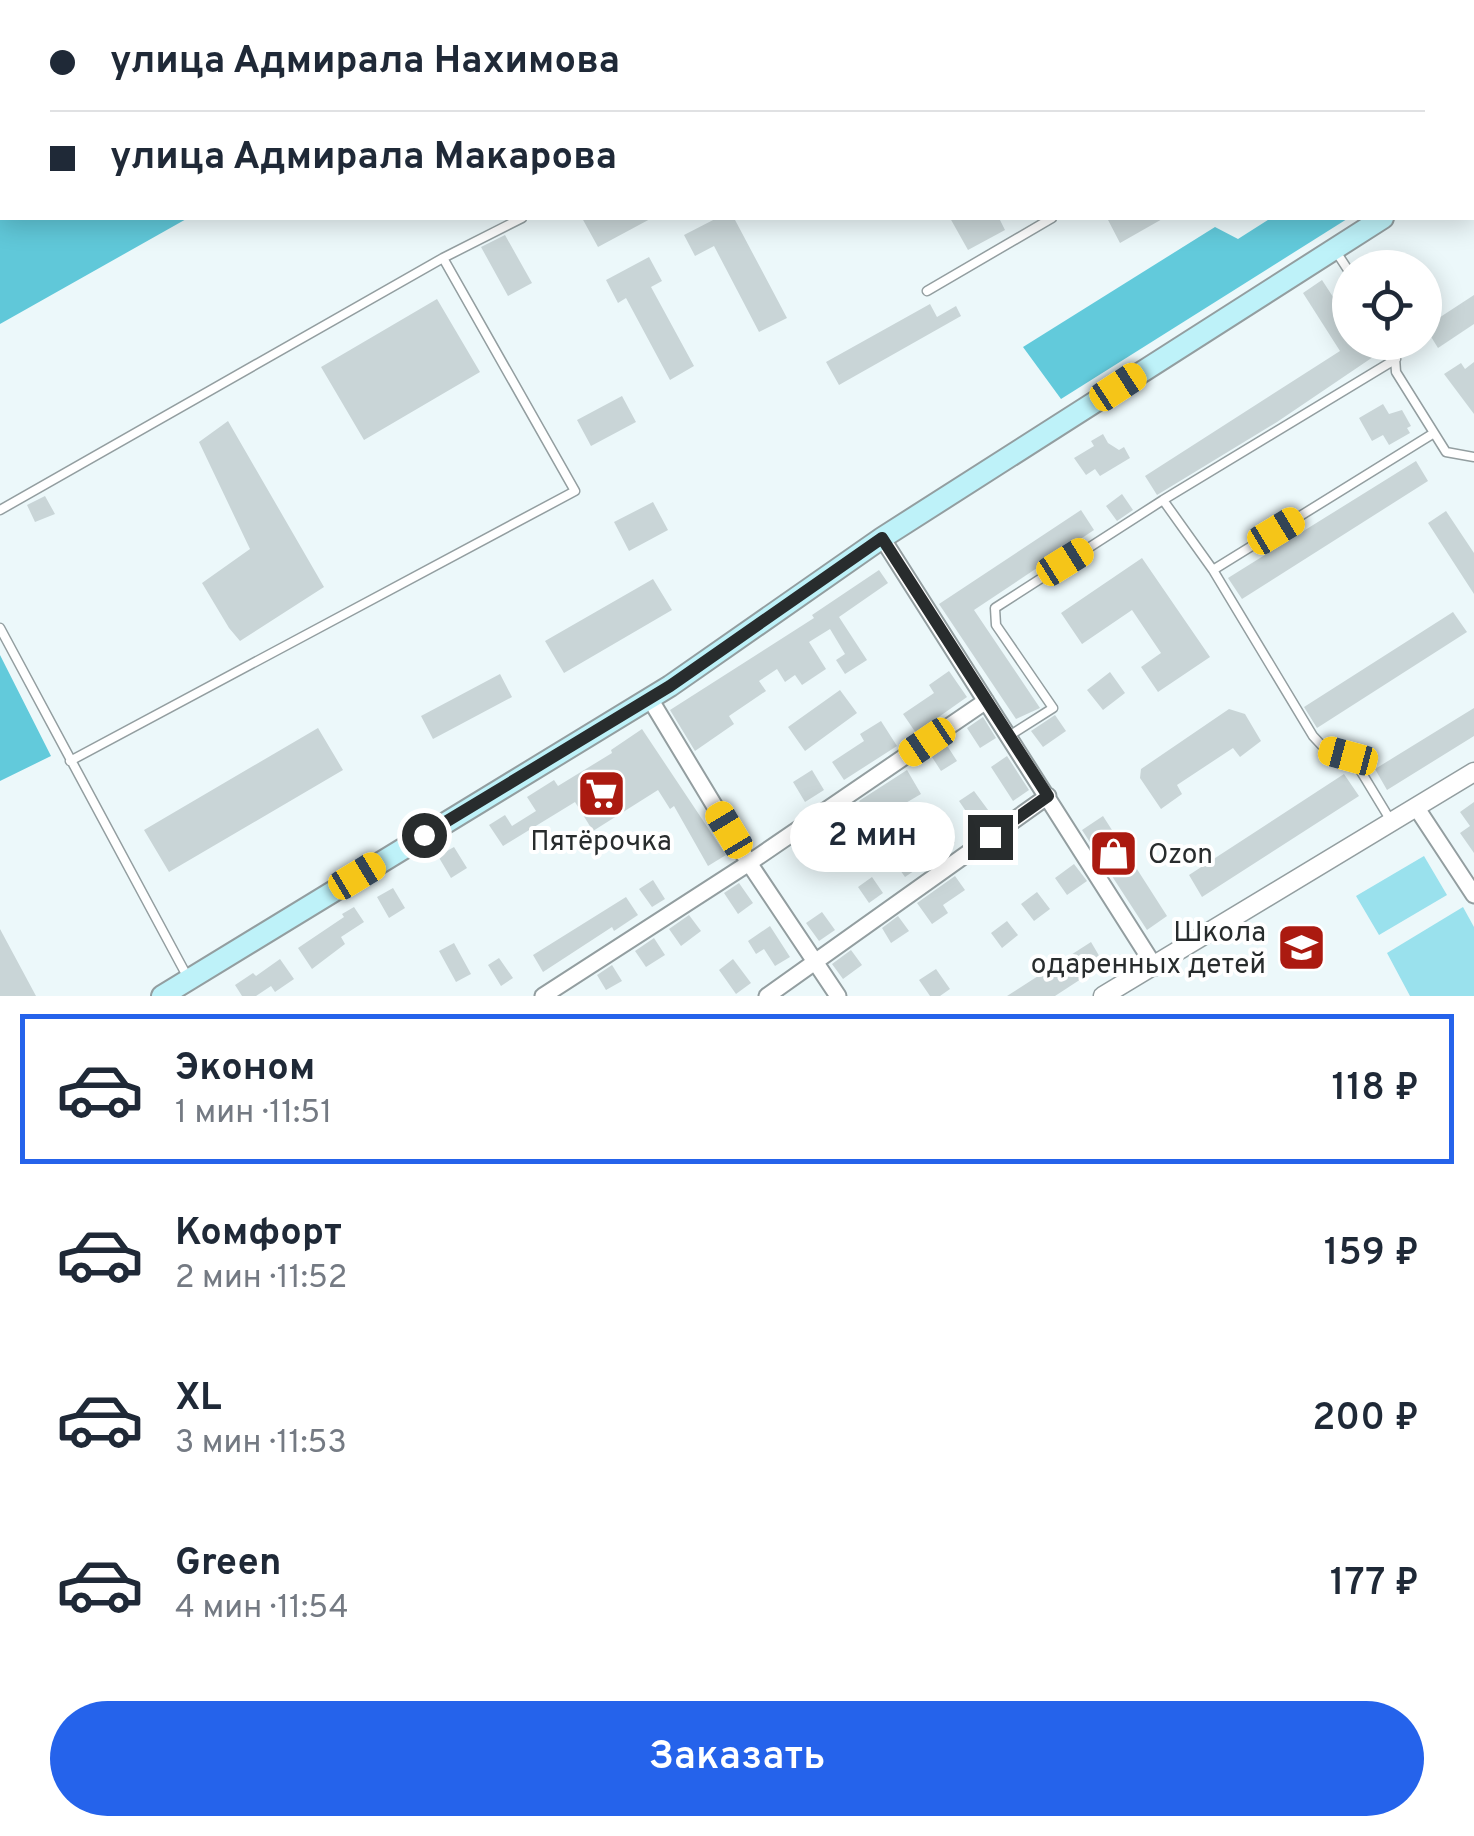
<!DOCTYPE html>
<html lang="ru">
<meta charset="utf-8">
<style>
:root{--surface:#fff;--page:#f2f2f3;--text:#1f2937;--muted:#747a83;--line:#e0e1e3;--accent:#2563eb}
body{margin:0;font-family:Overpass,sans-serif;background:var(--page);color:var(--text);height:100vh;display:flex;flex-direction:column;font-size:38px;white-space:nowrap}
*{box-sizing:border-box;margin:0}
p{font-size:32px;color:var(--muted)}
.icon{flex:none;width:55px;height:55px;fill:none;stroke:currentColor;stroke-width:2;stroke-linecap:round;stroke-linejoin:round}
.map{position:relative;height:996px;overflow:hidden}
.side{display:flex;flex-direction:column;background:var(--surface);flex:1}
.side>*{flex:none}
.guide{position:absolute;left:0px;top:0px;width:1475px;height:220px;box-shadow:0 5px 25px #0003;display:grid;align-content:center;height:220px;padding:0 50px;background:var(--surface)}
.buttons{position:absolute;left:1332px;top:250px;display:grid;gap:20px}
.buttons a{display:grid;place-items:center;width:110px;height:110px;border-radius:50%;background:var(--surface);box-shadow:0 5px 25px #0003;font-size:50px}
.end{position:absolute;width:45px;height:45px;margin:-22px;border:12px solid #282c2d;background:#fff;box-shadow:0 0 0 5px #fff}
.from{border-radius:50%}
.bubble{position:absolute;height:70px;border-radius:35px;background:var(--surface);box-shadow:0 5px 25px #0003;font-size:32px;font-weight:600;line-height:70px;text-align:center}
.car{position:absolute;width:30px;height:60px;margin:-30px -15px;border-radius:12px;box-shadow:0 0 8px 2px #0007;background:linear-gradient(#f5c518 24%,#345 0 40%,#f5c518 0 76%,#345 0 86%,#f5c518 0)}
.guide b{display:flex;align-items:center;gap:35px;height:95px;font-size:38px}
.guide b+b{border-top:2px solid var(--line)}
.guide i{width:25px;height:25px;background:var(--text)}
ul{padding:18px 0 0;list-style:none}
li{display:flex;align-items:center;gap:30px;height:150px;margin:0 20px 15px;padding:0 30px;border:5px solid transparent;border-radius:0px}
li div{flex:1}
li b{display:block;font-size:38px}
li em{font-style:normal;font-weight:600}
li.selected{border-color:var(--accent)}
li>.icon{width:90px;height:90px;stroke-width:1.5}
.primary-button{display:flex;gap:20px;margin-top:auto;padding:20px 50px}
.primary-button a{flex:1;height:115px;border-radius:60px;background:var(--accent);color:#fff;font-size:40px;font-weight:600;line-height:115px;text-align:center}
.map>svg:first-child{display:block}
.green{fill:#9ae1ed}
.forest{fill:#62cadb}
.water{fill:#60c8d9}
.building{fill:#c9d5d7}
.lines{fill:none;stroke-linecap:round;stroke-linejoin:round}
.service-casing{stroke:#939ea0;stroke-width:11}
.minor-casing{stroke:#939ea0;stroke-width:19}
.tertiary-casing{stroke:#939ea0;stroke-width:21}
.secondary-casing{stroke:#939ea0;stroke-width:24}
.service{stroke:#fff;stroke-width:8}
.minor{stroke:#fff;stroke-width:15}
.tertiary{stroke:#fff;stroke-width:18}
.secondary{stroke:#bef2f9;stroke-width:20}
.route{stroke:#282c2d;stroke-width:12}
.labels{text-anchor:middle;stroke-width:8;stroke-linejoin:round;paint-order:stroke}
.poi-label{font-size:28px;fill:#282c2d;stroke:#fff}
</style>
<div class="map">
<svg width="1474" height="996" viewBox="0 0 1474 996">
<rect width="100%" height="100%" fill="#ecf8fa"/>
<path class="green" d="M1424 856 1447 895 1379 935 1356 896Z
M1463 907 1474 927V996H1410L1387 953Z"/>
<path class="forest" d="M1271 218 1347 219 1061 399 1023 347 1215 227 1238 239Z
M0 655 51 756 0 781Z"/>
<path class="water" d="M0 0H673L2 2V218H188L0 324Z"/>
<path class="building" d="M582 218H652L598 247Z
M717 218H734L787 318 759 332 714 246 695 256 684 235Z
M950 218H999L1005 230 968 250Z
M1107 218H1164L1120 243Z
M505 235 532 283 508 296 481 247Z
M649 257 662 281 651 287 694 366 670 380 626 298 618 303 606 280Z
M1322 280 1350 323V342H1363L1373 357 1277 422 1157 495 1145 476 1340 351 1303 293Z
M1474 295V324L1438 348 1425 327Z
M437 299 480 372 364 440 321 367Z
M930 304 937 317 956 306 961 316 839 385 826 362Z
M1474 362V414L1444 374 1461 363 1465 369Z
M622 396 636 422 591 446 577 420Z
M1383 404 1389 414 1402 410 1411 426 1407 428 1410 433 1389 445 1383 435 1372 441 1359 418Z
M228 421 324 587 240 641 229 628 202 583 250 549 199 442Z
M1103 434 1108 443 1119 450 1124 447 1130 458 1100 476 1095 469 1086 475 1074 458 1094 446 1091 441Z
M1416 461 1428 481 1242 599 1228 578Z
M1122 494 1133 510 1117 521 1106 506Z
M45 496 55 514 35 522 27 505Z
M653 502 668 530 629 551 614 522Z
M1081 510 1094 530 974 610 1040 708 1016 719 939 604Z
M1446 511 1474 553V594L1428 523Z
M1142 558 1210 657 1158 692 1141 667 1161 653 1132 610 1082 644 1061 613Z
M879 570 888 583 839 617 867 660 845 674 836 660 845 654 830 629 809 642 826 669 802 685 795 675 785 682 777 669 759 681 766 691 729 716 734 724 695 751 670 710 814 618 812 615Z
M653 579 672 610 564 673 545 641Z
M1453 612 1467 632 1317 728 1304 707Z
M949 671 967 697 916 733 903 714 934 693 929 685Z
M1110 672 1125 693 1103 710 1087 690Z
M500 674 512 697 433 739 421 716Z
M840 690 857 713 805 751 788 727Z
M1474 708V736L1387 790 1375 769Z
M1229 709 1245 714 1261 741 1240 757 1233 748 1177 785 1182 794 1161 809 1140 778 1141 769Z
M1055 715 1066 731 1043 747 1031 731Z
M983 717 996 738 980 748 967 728Z
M881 721 897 746 844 780 832 762 864 741 860 734Z
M318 728 343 770 169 872 144 830Z
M642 729 726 855 708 866 674 806 670 809 658 790 593 831 575 802 503 846 489 825 505 815 512 826 536 811 527 797 554 780 558 786 612 753 611 750Z
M946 744 957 761 941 771 930 754Z
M1007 756 1029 790 1013 801 991 767Z
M812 770 824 790 805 802 793 782Z
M907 770 921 794 904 804 927 838 944 826 955 843 905 877 890 856 906 845 887 816 876 824 859 801Z
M1344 774 1359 796 1202 897 1189 875Z
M974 791 994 818 978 829 959 801Z
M1474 802V853L1460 833 1470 826 1460 812Z
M1103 816 1167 916 1147 930 1082 830Z
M834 818 846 836 832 845 821 828Z
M454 847 467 868 451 878 438 856Z
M1074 864 1087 881 1067 895 1055 878Z
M955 876 965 890 943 905 948 913 932 924 917 903Z
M872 877 883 893 869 903 858 887Z
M653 880 665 899 652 907 639 889Z
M739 883 753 903 738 914 724 893Z
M393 888 405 908 389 918 377 897Z
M1037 892 1050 909 1034 921 1021 904Z
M626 897 638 915 614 931 612 927 543 972 533 955Z
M354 907 364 922 341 937 345 944 312 969 298 948 344 917 342 914Z
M822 912 835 930 819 941 806 923Z
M689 915 701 931 681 946 669 929Z
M898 916 909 931 891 943 882 928Z
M1007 921 1018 935 1002 948 991 933Z
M770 926 790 957 775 966 764 949 756 954 748 941Z
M0 929 36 996H0Z
M654 938 665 955 646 967 635 951Z
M1091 942 1104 964 1055 996H1007Z
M454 943 471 974 456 982 439 951Z
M851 950 862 965 843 979 832 964Z
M499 958 513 978 501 986 488 965Z
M280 959 294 979 275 992 271 986 256 996H242L235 985 253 973 256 976Z
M733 959 751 983 736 994 719 970Z
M612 965 622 981 606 990 597 975Z
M936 969 950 989 940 996H930L919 980Z"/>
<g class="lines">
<defs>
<path id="service" d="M709 0 710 2
M1236 0 1238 2
M1337 253 1350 273
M443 258 522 218
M927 291 1052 218
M1394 342 1396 372 1446 452 1474 457
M1163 500 1213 570 1313 736 1326 750 1354 760 1391 821
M0 510 443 258 575 491 70 761
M1213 570 1434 433
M0 628 187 976
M1009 736 1053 708 996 625 995 608 1163 500 1396 359"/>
<path id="minor" d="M882 538 1155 967
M650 699 749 863 838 996
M1416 807 1474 895
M543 996 749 863 986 701
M767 996 1048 796"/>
<path id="tertiary" d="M1103 996 1474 772"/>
<path id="secondary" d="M1472 161 1474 160
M162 996 670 686 882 538 1383 218"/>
</defs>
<use href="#service" class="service-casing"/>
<use href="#minor" class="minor-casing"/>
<use href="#tertiary" class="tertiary-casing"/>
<use href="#secondary" class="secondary-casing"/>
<use href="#service" class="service"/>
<use href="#minor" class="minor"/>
<use href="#tertiary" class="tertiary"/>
<use href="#secondary" class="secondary"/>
</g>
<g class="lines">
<path class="route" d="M424 835 670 686 882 538 1048 796 990 837"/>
</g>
<defs>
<symbol id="supermarket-square" viewBox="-11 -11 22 22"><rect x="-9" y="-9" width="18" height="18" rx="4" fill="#ab1a10" stroke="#fff"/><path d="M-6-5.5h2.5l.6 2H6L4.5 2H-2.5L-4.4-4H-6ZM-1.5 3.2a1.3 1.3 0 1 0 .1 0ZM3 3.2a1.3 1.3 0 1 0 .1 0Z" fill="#fff"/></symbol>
<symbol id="shop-square" viewBox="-11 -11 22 22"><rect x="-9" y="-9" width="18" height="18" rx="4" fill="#ab1a10" stroke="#fff"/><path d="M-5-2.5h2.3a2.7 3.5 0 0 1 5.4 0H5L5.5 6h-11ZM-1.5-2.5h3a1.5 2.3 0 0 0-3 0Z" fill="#fff"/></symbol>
<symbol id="school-square" viewBox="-11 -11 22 22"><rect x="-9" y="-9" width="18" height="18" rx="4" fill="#ab1a10" stroke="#fff"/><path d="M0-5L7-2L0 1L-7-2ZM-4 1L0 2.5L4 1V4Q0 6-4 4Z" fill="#fff"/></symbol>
</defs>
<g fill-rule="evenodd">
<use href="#supermarket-square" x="574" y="766" width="55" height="55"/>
<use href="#shop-square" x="1086" y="826" width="55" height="55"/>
<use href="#school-square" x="1274" y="920" width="55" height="55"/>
</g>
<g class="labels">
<g class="poi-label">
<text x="601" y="850">Пятёрочка</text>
<text x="1148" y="863" text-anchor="start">Ozon</text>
<text x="1266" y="941" text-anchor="end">Школа<tspan x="1266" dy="32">одаренных детей</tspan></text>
</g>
</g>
</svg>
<div class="buttons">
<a><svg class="icon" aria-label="locate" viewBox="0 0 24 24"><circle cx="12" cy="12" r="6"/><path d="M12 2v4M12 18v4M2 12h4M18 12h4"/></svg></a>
</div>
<i class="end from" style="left:424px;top:835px"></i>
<i class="end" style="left:990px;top:837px"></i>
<div class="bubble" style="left:790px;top:802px;width:165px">2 мин</div>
<i class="car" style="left:1118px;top:387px;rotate:57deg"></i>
<i class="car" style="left:1276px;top:531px;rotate:59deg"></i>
<i class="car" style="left:1065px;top:562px;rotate:58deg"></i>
<i class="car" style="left:927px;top:742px;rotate:236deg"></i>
<i class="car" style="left:1348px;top:756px;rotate:285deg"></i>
<i class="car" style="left:729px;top:830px;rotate:329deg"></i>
<i class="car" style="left:357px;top:876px;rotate:59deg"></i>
<div class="guide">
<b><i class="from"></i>улица Адмирала Нахимова</b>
<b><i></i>улица Адмирала Макарова</b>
</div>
</div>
<section class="side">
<ul>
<li class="selected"><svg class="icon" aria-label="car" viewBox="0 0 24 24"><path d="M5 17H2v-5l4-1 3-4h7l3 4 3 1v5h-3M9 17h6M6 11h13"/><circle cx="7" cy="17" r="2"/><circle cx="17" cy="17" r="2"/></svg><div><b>Эконом</b><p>1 мин · 11:51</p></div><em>118 ₽</em></li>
<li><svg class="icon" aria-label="car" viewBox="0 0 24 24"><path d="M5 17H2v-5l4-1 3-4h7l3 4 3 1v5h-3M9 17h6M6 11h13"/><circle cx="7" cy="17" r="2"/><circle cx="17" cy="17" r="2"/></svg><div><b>Комфорт</b><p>2 мин · 11:52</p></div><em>159 ₽</em></li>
<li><svg class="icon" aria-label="car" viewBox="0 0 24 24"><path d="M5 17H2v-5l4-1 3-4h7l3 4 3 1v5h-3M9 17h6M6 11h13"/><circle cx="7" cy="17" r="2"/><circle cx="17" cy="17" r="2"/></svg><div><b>XL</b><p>3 мин · 11:53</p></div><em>200 ₽</em></li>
<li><svg class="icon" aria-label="car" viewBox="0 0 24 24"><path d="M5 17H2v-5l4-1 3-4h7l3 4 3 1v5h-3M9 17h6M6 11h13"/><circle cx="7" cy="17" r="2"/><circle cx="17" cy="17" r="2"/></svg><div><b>Green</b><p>4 мин · 11:54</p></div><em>177 ₽</em></li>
</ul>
<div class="primary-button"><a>Заказать</a></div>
</section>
